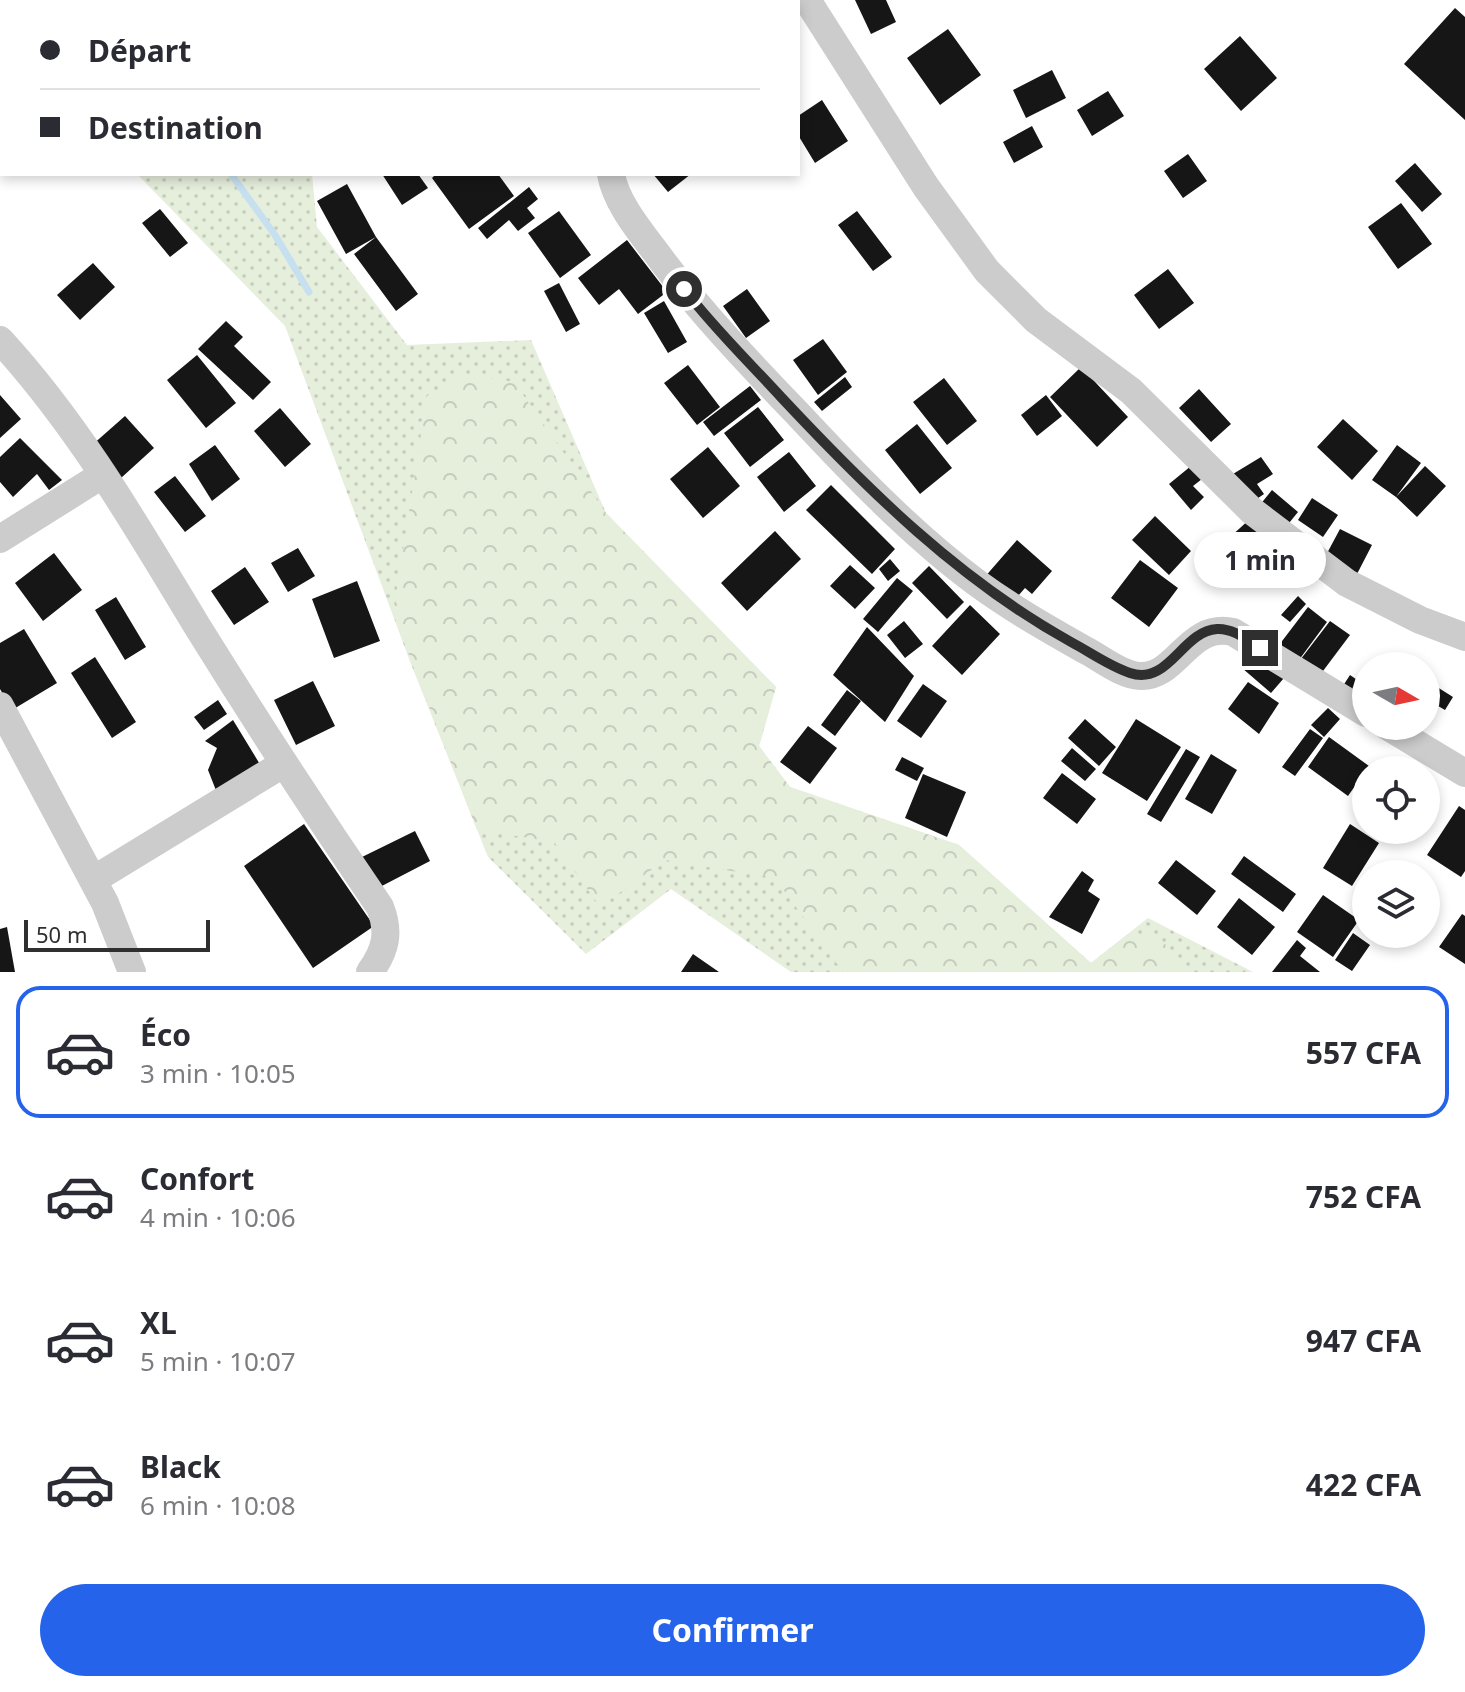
<!DOCTYPE html>
<html lang="fr">
<meta charset="utf-8">
<style>
:root{--surface:#fff;--page:#f7f7f7;--text:#2b2b33;--muted:#7c7c81;--line:#e1e1e2;--accent:#2563eb}
body{margin:0;font-family:"Noto Sans",sans-serif;background:var(--page);color:var(--text);height:100vh;display:flex;flex-direction:column;font-size:30px;white-space:nowrap}
*{box-sizing:border-box;margin:0}
p{font-size:26px;color:var(--muted)}
.icon{flex:none;width:44px;height:44px;fill:none;stroke:currentColor;stroke-width:2;stroke-linecap:round;stroke-linejoin:round}
.map{position:relative;height:972px;overflow:hidden}
.sheet{display:flex;flex-direction:column;background:var(--surface);flex:1}
.sheet>*{flex:none}
.banner{position:absolute;left:0px;top:0px;width:800px;height:176px;box-shadow:0 4px 12px #0003;display:grid;align-content:center;height:176px;padding:0 40px;background:var(--surface)}
.needle{width:52px;rotate:99deg}
.controls{position:absolute;left:1352px;top:652px;display:grid;gap:16px}
.controls a{display:grid;place-items:center;width:88px;height:88px;border-radius:50%;background:var(--surface);box-shadow:0 4px 12px #0003;font-size:40px}
.scale{position:absolute;left:24px;bottom:20px;width:186px;box-sizing:border-box;padding-left:8px;border:4px solid #2f2f2f;border-top:0;font-size:22px;line-height:28px;white-space:nowrap;color:#2f2f2f;-webkit-text-stroke:6px #fff;paint-order:stroke}
.end{position:absolute;width:36px;height:36px;margin:-18px;border:10px solid #2f2f2f;background:#fff;box-shadow:0 0 0 4px #fff}
.from{border-radius:50%}
.bubble{position:absolute;height:56px;border-radius:28px;background:var(--surface);box-shadow:0 4px 12px #0003;font-size:26px;font-weight:700;line-height:56px;text-align:center}
.banner b{display:flex;align-items:center;gap:28px;height:76px;font-size:30px}
.banner b+b{border-top:2px solid var(--line)}
.banner i{width:20px;height:20px;background:var(--text)}
ul{padding:14px 0 0;list-style:none}
li{display:flex;align-items:center;gap:24px;height:132px;margin:0 16px 12px;padding:0 24px;border:4px solid transparent;border-radius:24px}
li div{flex:1}
li b{display:block;font-size:30px}
li em{font-style:normal;font-weight:700}
li.on{border-color:var(--accent)}
li>.icon{width:72px;height:72px;stroke-width:1.5}
.cta{display:flex;gap:16px;margin-top:auto;padding:16px 40px}
.cta a{flex:1;height:92px;border-radius:48px;background:var(--accent);color:#fff;font-size:32px;font-weight:700;line-height:92px;text-align:center}
.map>svg:first-child{display:block}
.grass{fill:url(#grass-dots)}
.forest{fill:url(#forest-crowns)}
.lines{fill:none;stroke-linecap:round;stroke-linejoin:round}
.stream{stroke:#c7e0ef;stroke-width:7}
.building{fill:#161616}
.minor{stroke:#ccc;stroke-width:28}
.route{stroke:#2f2f2f;stroke-width:10}
</style>
<div class="map">
<svg width="1465" height="972" viewBox="0 0 1465 972">
<defs>
<pattern id="grass-dots" width="8" height="8" patternUnits="userSpaceOnUse" patternTransform="scale(2)"><rect width="8" height="8" fill="#e6eedc"/><path d="M2 2h.1M6 6h.1" fill="none" stroke="#c6ccbd" stroke-width="1.8" stroke-linecap="round"/></pattern>
<pattern id="forest-crowns" width="20" height="18" patternUnits="userSpaceOnUse" patternTransform="scale(2)"><rect width="20" height="18" fill="#e6eedc"/><path d="M2 6a3 3 0 1 1 6 0M12 15a3 3 0 1 1 6 0" fill="none" stroke="#c6ccbd"/></pattern>
</defs>
<rect width="100%" height="100%" fill="#fff"/>
<path class="grass" d="M137 174H312L317 227 407 345 531 340 606 513 776 687 759 746 790 787 959 845 1091 963 1148 918 1253 972H791L671 889 586 954 488 857 411 664 285 326Z"/>
<path class="forest" d="M459 373 514 382 606 513 776 687 759 746 790 787 959 845 1091 963 1128 934 1162 940 1185 972H843L775 878 665 860 600 907 554 842 477 830 393 614 427 396Z"/>
<g class="lines">
<path class="stream" d="M88 0 89 2
M231 174 275 235 309 292"/>
</g>
<path class="building" d="M855 0H886L896 22 871 34Z
M1455 8 1465 17V120L1404 64Z
M948 29 981 75 940 105 907 58Z
M1240 36 1277 78 1241 111 1204 69Z
M1052 70 1066 98 1026 118 1013 90Z
M1108 91 1124 116 1092 136 1077 110Z
M822 100 848 141 815 163 798 135V116Z
M1032 126 1043 147 1014 163 1003 142Z
M1188 154 1207 181 1183 198 1164 171Z
M1415 163 1442 194 1422 212 1395 181Z
M382 174H418L428 188 402 205Z
M436 174H498L514 196 469 229 432 178Z
M653 174H691L668 192Z
M347 184 376 237 346 254 317 201Z
M529 187 538 199 527 208 535 218 518 231 509 220 487 239 478 228Z
M1401 203 1432 244 1398 269 1368 227Z
M160 209 188 243 170 257 142 223Z
M559 211 591 255 560 278 528 233Z
M857 211 892 257 873 271 838 225Z
M376 237 418 294 396 311 354 254Z
M627 240 667 292 638 314 619 289 599 305 578 278Z
M93 263 115 287 80 320 57 295Z
M1168 269 1194 303 1159 329 1134 295Z
M559 283 580 324 566 332 544 291Z
M747 289 770 321 746 338 723 306Z
M664 301 687 342 668 353 644 313Z
M226 321 243 337 234 346 271 382 253 400 198 349Z
M823 339 847 372 818 395 793 360Z
M197 355 236 403 206 428 167 380Z
M688 365 720 407 697 425 664 383Z
M1081 367 1128 417 1097 447 1050 397Z
M845 377 852 387 822 411 814 402Z
M944 378 977 421 947 445 913 402Z
M750 386 761 400 714 436 703 422Z
M1199 389 1231 424 1211 442 1179 408Z
M0 395 21 419 0 438Z
M1046 395 1062 416 1037 436 1021 415Z
M758 407 784 440 750 467 724 433Z
M280 408 311 444 285 467 254 431Z
M125 416 154 448 121 478 91 446Z
M1343 419 1378 451 1352 480 1317 447Z
M917 424 952 468 920 494 885 450Z
M20 438 62 480 49 490 37 474 13 497 0 482V457Z
M215 445 240 479 212 501 189 464Z
M1397 445 1421 463 1396 497 1372 480Z
M708 447 740 486 703 518 670 479Z
M789 452 816 486 784 512 757 477Z
M1261 457 1273 474 1257 484 1264 494 1248 505 1228 477Z
M1191 466 1202 479 1193 486 1204 497 1191 510 1169 484Z
M1425 466 1446 486 1417 517 1396 497Z
M175 476 206 516 185 532 154 492Z
M831 485 895 549 872 574 806 510Z
M1272 490 1298 512 1285 528 1259 506Z
M1312 498 1338 515 1323 537 1298 520Z
M1155 516 1191 551 1169 575 1132 540Z
M1251 518 1275 544 1248 563 1218 548Z
M1340 529 1372 545 1357 574 1325 557Z
M775 531 801 559 747 611 721 583Z
M1017 540 1052 571 1032 594 1025 588 1011 604 983 579Z
M298 548 315 576 288 592 271 563Z
M54 553 82 590 43 621 15 583Z
M890 559 900 571 888 581 879 569Z
M1140 560 1178 588 1149 627 1111 598Z
M850 565 875 588 855 609 830 586Z
M929 566 964 602 947 619 912 583Z
M245 567 269 602 234 625 211 591Z
M897 578 913 591 878 632 863 619Z
M357 581 380 641 334 658 312 599Z
M1298 596 1306 604 1290 622 1281 615Z
M116 597 146 647 125 660 95 610Z
M970 605 1000 634 962 675 932 646Z
M1308 607 1327 622 1296 664 1276 649Z
M904 621 923 644 905 658 887 635Z
M1330 621 1350 635 1317 679 1297 664Z
M867 627 914 676 885 722 833 675Z
M24 629 57 683 12 710 0 689V643Z
M1255 653 1284 678 1271 693 1242 668Z
M95 657 136 722 112 738 71 673Z
M1350 675 1366 686V710L1339 692Z
M1426 680 1453 697 1445 710 1426 699Z
M313 681 335 726 296 745 274 700Z
M1248 682 1279 703 1259 734 1228 709Z
M923 684 947 701 921 738 897 721Z
M847 690 861 701 835 736 821 725Z
M218 700 227 714 204 730 194 717Z
M1328 708 1340 719 1324 737 1311 725Z
M1085 719 1116 747 1099 766 1068 738Z
M1136 719 1181 747 1147 801 1102 773Z
M233 720 264 771 219 798 208 770 217 748 205 741Z
M808 726 837 748 810 784 780 762Z
M1310 729 1323 738 1295 776 1282 767Z
M1329 737 1369 766 1348 796 1308 767Z
M1072 748 1096 769 1085 781 1061 761Z
M1186 749 1200 757 1161 822 1147 814Z
M1211 754 1237 770 1212 814 1185 799Z
M902 757 924 768 917 781 895 770Z
M1062 773 1096 799 1077 824 1043 798Z
M923 774 966 792 947 837 905 818Z
M1426 795 1438 803 1426 822Z
M1459 806 1465 810V871L1461 877 1427 855Z
M304 824 374 926 313 968 244 866Z
M1350 824 1379 843 1352 886 1323 868Z
M415 831 430 861 378 888 362 857Z
M1244 856 1296 894 1283 912 1231 874Z
M1176 860 1216 891 1197 915 1158 883Z
M1082 871 1094 880 1088 891 1100 899 1082 934 1049 917Z
M1323 895 1359 920 1333 957 1297 932Z
M1239 898 1275 927 1252 955 1217 927Z
M1462 914 1465 916V964L1439 947Z
M7 927 15 972H0V929Z
M1353 933 1370 945 1352 971 1335 960Z
M1297 940 1306 948 1300 956 1320 972H1272Z
M693 954 719 972H681Z"/>
<g class="lines">
<path class="minor" d="M612 0V2
M807 0 926 187 987 271 1036 320 1131 391 1252 511 1347 583 1420 620 1465 637
M611 174C616 205 645 237 663 262 704 316 749 363 796 412 852 472 911 534 977 583 1011 608 1048 629 1085 650 1101 658 1121 675 1140 676 1177 678 1188 622 1233 632L1366 713
M0 340C79 426 137 527 197 626 256 721 317 815 380 907 390 932 386 950 370 972
M0 539 102 475
M0 706 105 903 132 972
M1387 726 1465 773
M93 880 283 764"/>
</g>
<g class="lines">
<path class="route" d="M684 289C713 327 748 361 781 397 868 490 959 580 1071 642 1090 652 1109 666 1130 673 1169 686 1182 631 1217 629 1233 628 1247 640 1260 648"/>
</g>
</svg>
<div class="controls">
<a><svg class="needle" viewBox="-14 -14 28 28"><path d="M0-13l5 13h-10z" fill="#e53935"/><path d="M0 13l5-13h-10z" fill="#7c7c81"/></svg></a>
<a><svg class="icon" aria-label="locate" viewBox="0 0 24 24"><circle cx="12" cy="12" r="6"/><path d="M12 2v4M12 18v4M2 12h4M18 12h4"/></svg></a>
<a><svg class="icon" aria-label="layers" viewBox="0 0 24 24"><path d="M12 4l9 5-9 5-9-5zM3 14l9 5 9-5"/></svg></a>
</div>
<div class="scale">50 m</div>
<i class="end from" style="left:684px;top:289px"></i>
<i class="end" style="left:1260px;top:648px"></i>
<div class="bubble" style="left:1194px;top:532px;width:132px">1 min</div>
<div class="banner">
<b><i class="from"></i>Départ</b>
<b><i></i>Destination</b>
</div>
</div>
<section class="sheet">
<ul>
<li class="on"><svg class="icon" aria-label="car" viewBox="0 0 24 24"><path d="M5 17H2v-5l4-1 3-4h7l3 4 3 1v5h-3M9 17h6M6 11h13"/><circle cx="7" cy="17" r="2"/><circle cx="17" cy="17" r="2"/></svg><div><b>Éco</b><p>3 min · 10:05</p></div><em>557 CFA</em></li>
<li><svg class="icon" aria-label="car" viewBox="0 0 24 24"><path d="M5 17H2v-5l4-1 3-4h7l3 4 3 1v5h-3M9 17h6M6 11h13"/><circle cx="7" cy="17" r="2"/><circle cx="17" cy="17" r="2"/></svg><div><b>Confort</b><p>4 min · 10:06</p></div><em>752 CFA</em></li>
<li><svg class="icon" aria-label="car" viewBox="0 0 24 24"><path d="M5 17H2v-5l4-1 3-4h7l3 4 3 1v5h-3M9 17h6M6 11h13"/><circle cx="7" cy="17" r="2"/><circle cx="17" cy="17" r="2"/></svg><div><b>XL</b><p>5 min · 10:07</p></div><em>947 CFA</em></li>
<li><svg class="icon" aria-label="car" viewBox="0 0 24 24"><path d="M5 17H2v-5l4-1 3-4h7l3 4 3 1v5h-3M9 17h6M6 11h13"/><circle cx="7" cy="17" r="2"/><circle cx="17" cy="17" r="2"/></svg><div><b>Black</b><p>6 min · 10:08</p></div><em>422 CFA</em></li>
</ul>
<div class="cta"><a>Confirmer</a></div>
</section>
